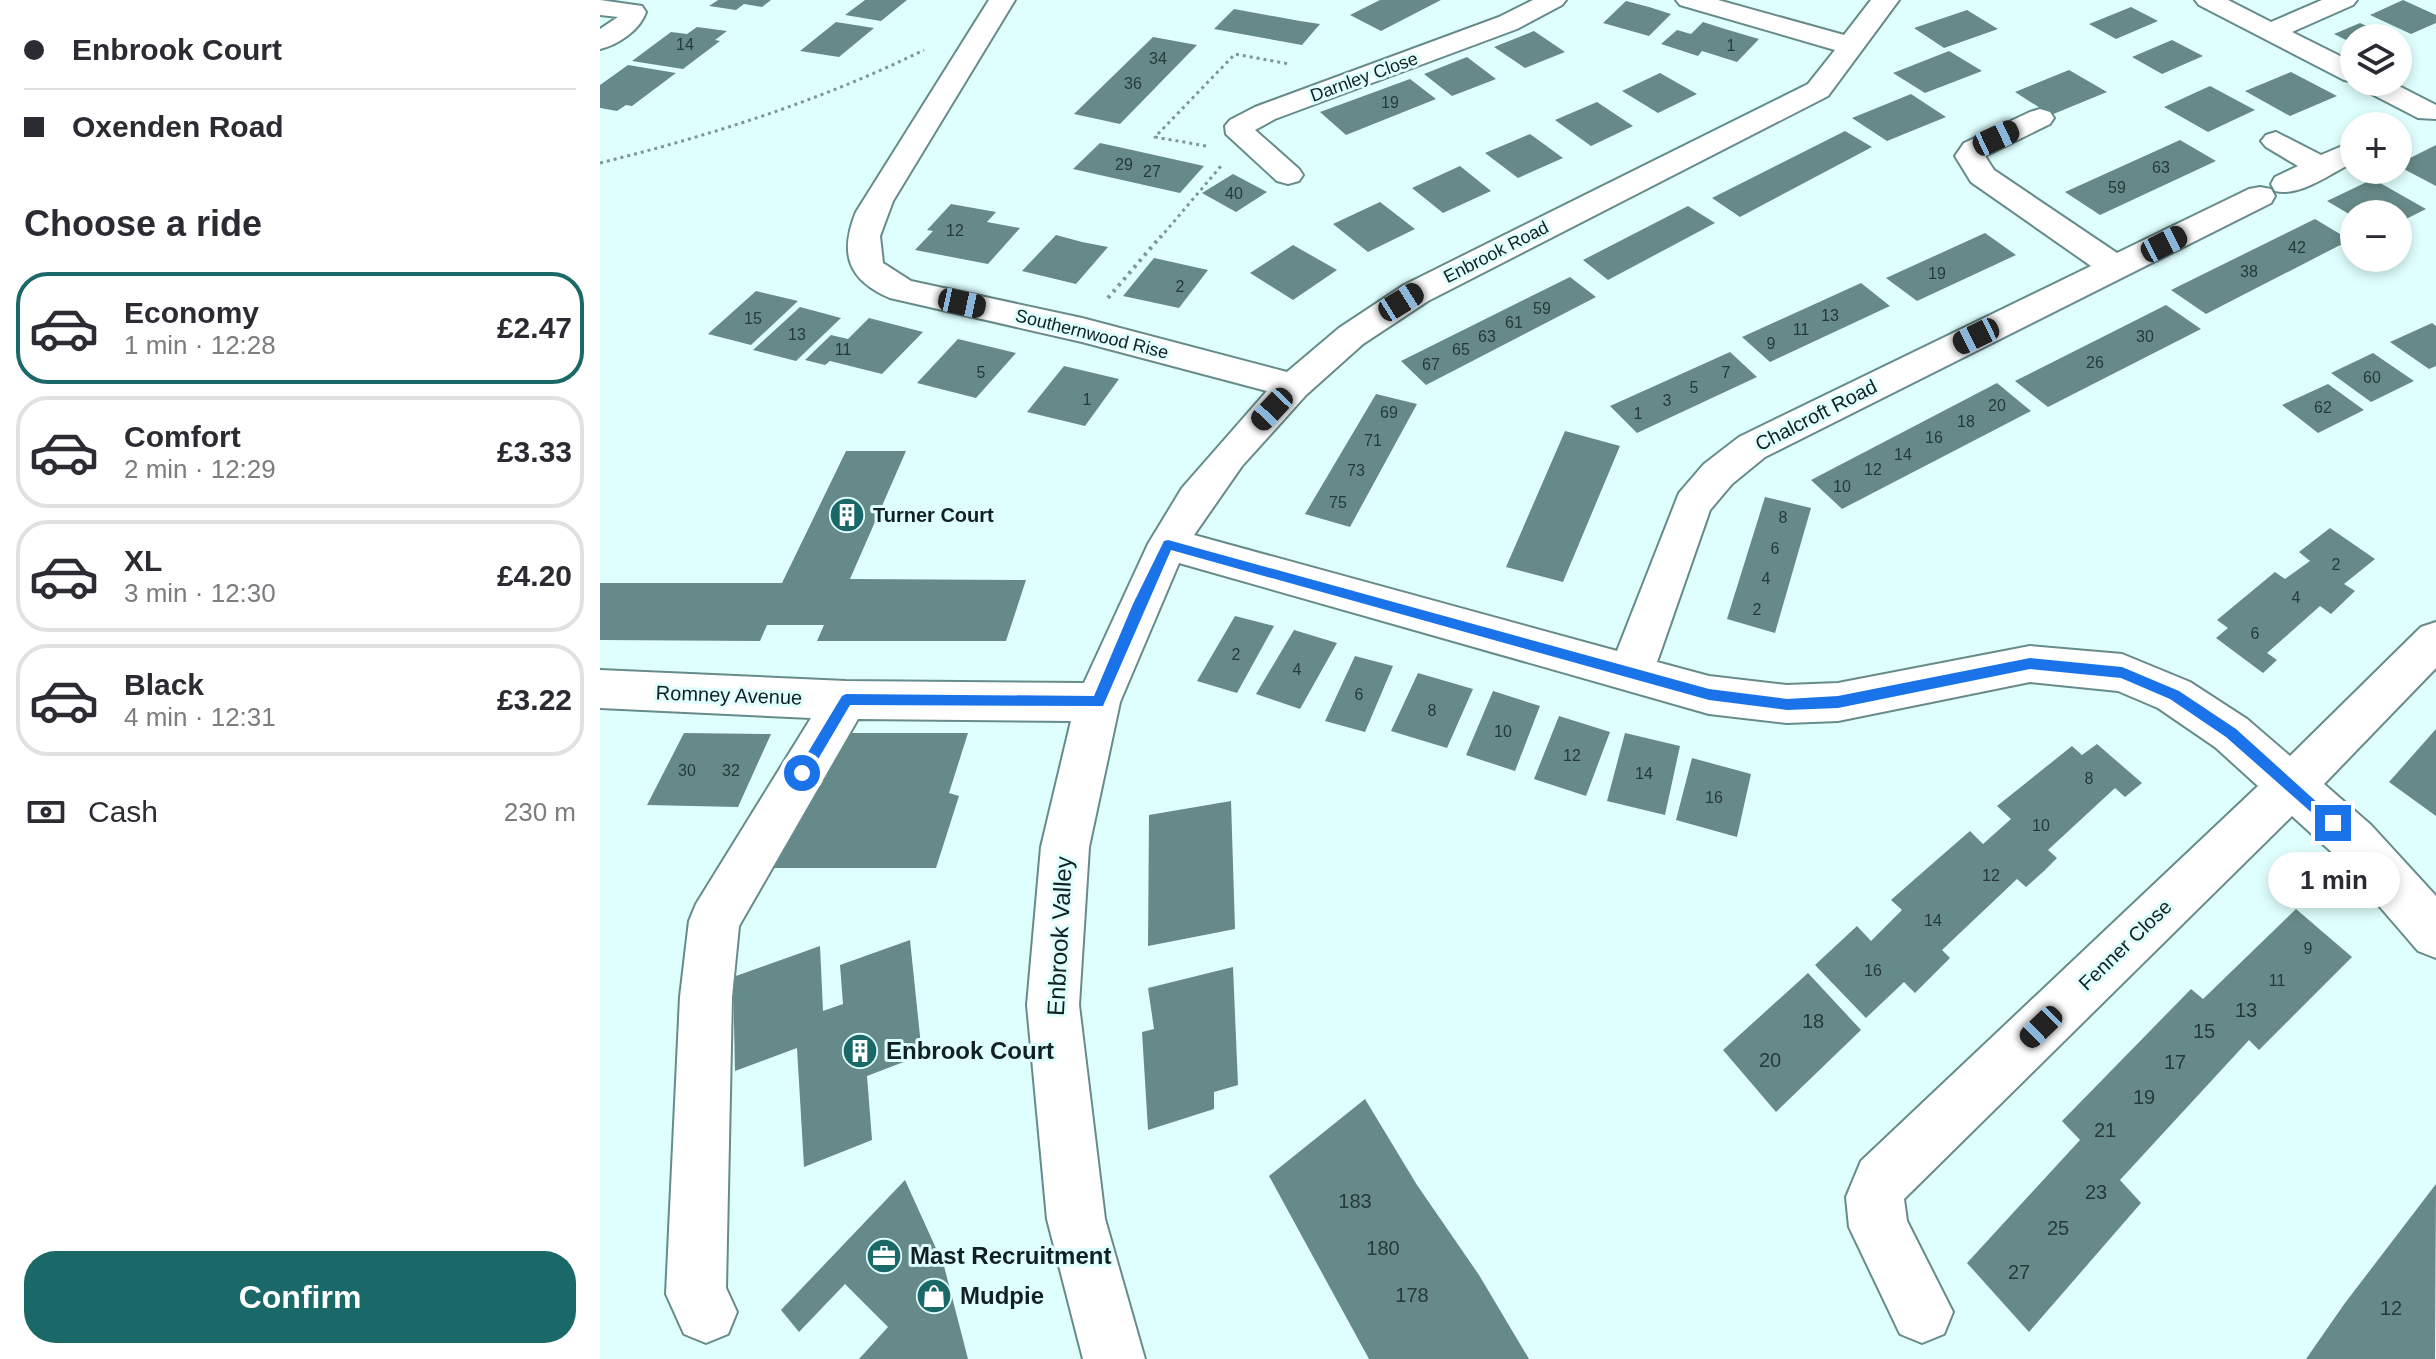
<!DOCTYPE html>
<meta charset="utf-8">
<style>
:root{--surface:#fff;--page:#f2f2f3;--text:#2b2b33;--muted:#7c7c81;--line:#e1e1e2;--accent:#1a6868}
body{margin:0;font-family:Arial,sans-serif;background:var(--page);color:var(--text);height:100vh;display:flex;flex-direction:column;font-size:30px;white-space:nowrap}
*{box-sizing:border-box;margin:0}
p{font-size:26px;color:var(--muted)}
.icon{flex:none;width:44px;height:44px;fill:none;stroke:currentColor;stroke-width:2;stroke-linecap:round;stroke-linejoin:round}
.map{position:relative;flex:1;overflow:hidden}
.sheet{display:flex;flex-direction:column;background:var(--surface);width:600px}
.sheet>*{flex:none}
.top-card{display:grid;align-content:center;height:176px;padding:0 24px;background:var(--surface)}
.controls{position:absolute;left:1740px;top:24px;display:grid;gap:16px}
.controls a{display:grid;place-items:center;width:72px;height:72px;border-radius:50%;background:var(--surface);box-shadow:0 4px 12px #0003;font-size:40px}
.end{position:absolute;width:36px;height:36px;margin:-18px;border:10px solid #1a73e8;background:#fff;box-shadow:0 0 0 4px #fff}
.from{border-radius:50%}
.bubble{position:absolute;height:56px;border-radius:28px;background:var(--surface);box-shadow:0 4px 12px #0003;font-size:26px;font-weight:700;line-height:56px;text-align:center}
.car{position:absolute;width:24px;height:48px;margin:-24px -12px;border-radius:10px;box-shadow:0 0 6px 2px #0007;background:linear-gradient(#222 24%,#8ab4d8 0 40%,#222 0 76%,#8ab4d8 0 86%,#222 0)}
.top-card b{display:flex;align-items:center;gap:28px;height:76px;font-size:30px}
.top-card b+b{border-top:2px solid var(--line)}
.top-card i{width:20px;height:20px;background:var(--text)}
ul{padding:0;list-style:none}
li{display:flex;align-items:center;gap:24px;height:112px;margin:0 16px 12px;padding:0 8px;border:4px solid var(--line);border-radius:32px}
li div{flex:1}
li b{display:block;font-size:30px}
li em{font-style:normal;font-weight:700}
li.active{border-color:var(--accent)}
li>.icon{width:72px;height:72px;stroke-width:1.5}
h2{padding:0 24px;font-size:36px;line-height:96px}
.pay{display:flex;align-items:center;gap:20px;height:88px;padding:0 24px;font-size:30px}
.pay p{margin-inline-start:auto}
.primary-button{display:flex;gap:16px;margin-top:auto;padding:16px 24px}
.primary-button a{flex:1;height:92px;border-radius:32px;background:var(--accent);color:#fff;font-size:32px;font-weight:700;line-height:92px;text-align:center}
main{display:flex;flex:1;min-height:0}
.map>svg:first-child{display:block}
.building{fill:#668a89}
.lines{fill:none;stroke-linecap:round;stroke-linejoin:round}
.minor-casing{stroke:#668b8a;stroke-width:4}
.path-far1{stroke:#7e9696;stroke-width:3;stroke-dasharray:3 4;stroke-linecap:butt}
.path{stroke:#7e9696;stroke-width:4;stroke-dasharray:3 5;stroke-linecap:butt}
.minor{fill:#fff;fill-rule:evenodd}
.route{fill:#1a73e8}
.labels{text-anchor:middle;stroke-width:6;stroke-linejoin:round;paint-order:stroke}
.number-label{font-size:16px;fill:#263a3a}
.far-street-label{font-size:18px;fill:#112020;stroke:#dffffe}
.street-label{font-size:20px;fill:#112020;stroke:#dffffe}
.poi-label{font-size:20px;font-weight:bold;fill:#112020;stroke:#dffffe;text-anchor:start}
.near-number-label{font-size:20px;fill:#263a3a}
.near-street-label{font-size:24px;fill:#112020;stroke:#dffffe}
.near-poi-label{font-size:24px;font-weight:bold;fill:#112020;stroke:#dffffe;text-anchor:start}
</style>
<main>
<section class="sheet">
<div class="top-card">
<b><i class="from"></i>Enbrook Court</b>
<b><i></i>Oxenden Road</b>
</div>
<h2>Choose a ride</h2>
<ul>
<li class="active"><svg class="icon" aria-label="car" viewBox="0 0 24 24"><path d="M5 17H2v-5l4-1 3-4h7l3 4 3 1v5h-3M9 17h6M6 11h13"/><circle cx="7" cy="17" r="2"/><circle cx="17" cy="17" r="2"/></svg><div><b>Economy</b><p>1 min · 12:28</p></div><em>£2.47</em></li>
<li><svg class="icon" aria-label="car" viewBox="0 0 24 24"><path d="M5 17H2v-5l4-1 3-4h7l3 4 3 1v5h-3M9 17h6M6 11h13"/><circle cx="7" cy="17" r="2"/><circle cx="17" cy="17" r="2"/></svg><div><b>Comfort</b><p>2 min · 12:29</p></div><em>£3.33</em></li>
<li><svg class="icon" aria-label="car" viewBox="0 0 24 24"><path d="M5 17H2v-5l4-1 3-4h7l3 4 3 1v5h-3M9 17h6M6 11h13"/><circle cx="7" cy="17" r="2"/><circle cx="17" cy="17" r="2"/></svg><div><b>XL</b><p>3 min · 12:30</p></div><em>£4.20</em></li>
<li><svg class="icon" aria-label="car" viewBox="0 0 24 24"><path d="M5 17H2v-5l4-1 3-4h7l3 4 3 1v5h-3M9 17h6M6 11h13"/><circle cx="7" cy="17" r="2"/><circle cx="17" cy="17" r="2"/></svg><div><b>Black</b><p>4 min · 12:31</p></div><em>£3.22</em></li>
</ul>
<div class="pay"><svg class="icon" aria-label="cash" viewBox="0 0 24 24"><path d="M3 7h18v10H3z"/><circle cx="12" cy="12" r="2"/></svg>Cash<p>230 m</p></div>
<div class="primary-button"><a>Confirm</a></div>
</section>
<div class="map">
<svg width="1836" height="1359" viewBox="0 0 1836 1359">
<rect width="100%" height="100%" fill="#dffffe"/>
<path class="building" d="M118 0H171L162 7 144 4 136 10 109 6Z
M265 0H307L281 21 245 15Z
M780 0H841L781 31 750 15Z
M1803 0 1836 15V23L1811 34 1770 15Z
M1026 1 1049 7 1071 14 1049 36 1003 23Z
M1531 7 1558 21 1516 39 1489 24Z
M634 9 700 21 720 24 702 45 614 29Z
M1367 10 1398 29 1344 48 1314 28Z
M236 22 274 28 239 57 200 51Z
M1103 22 1125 29 1159 39 1137 62 1102 51 1098 56 1061 44 1077 30 1091 34Z
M1760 23 1793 38H1754V44L1734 34Z
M97 27 127 31 115 40 120 41 83 69 32 61 71 32 87 34Z
M934 31 965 52 925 68 894 47Z
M553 37 597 45 520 124 474 114Z
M1572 40 1603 56 1562 74 1532 57Z
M1349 51 1382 71 1325 93 1293 73Z
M867 57 896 79 852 96 824 74Z
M28 65 76 73 32 106 26 105 17 111 0 108V85Z
M1469 70 1507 92 1451 115 1415 92Z
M1691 72 1737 96 1690 116 1645 91Z
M1060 73 1097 94 1058 113 1022 91Z
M810 79 836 99 746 135 720 112Z
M1610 86 1655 110 1608 132 1564 107Z
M1311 94 1346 117 1287 141 1252 118Z
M997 102 1033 126 991 146 955 120Z
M1245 131 1272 147 1140 217 1112 198Z
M930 134 963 158 918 178 885 153Z
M1580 140 1616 161 1500 215 1465 192Z
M500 143 523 148 604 166 580 193 473 169Z
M1836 145V186L1798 166V164Z
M860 166 891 191 843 213 812 188Z
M633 174 667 192 636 212 602 193Z
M1773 179 1826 209 1798 223V214H1754V217L1727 201Z
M780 202 815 229 768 252 733 224Z
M351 204 396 212 387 222 420 228 388 264 315 250 333 231 327 230Z
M1088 206 1115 223 1008 280 983 260Z
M1715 219 1750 240 1606 314 1571 290Z
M1385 233 1416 255 1317 301 1286 278Z
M456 235 482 242 508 247 476 284 422 271Z
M693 245 737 270 693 300 650 273Z
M554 258 608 270 579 308 523 296Z
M970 277 996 297 826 385 801 361Z
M1261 283 1290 306 1170 362 1142 337Z
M156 291 198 301 151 345 108 334Z
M1566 305 1601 329 1448 407 1415 381Z
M200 307 241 318 196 361 153 350Z
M269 318 323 332 282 374 230 361 225 365 205 360 231 335 248 339Z
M1832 323 1836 326V366L1829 369 1790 342Z
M358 339 416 353 376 398 317 383Z
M1130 352 1157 377 1037 433 1010 406Z
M1773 353 1814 381 1771 402 1731 373Z
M464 366 519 379 485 426 427 412Z
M1397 383 1431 411 1242 509 1211 480Z
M1728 384 1764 410 1718 433 1682 405Z
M776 394 817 404 750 527 705 514Z
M965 431 1020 446 963 582 906 567Z
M246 451H306L250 579 426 580 406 641H217L224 625H167L160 641 0 640V583H182Z
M1165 497 1211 508 1175 633 1127 619Z
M1730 528 1775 559 1744 584 1755 591 1731 614 1720 606 1667 653 1677 660 1663 673 1616 638 1628 628 1617 620 1675 572 1685 579 1710 561 1699 552Z
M635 616 674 626 637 693 597 681Z
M694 630 737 643 700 709 656 694Z
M755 656 793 666 765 732 725 721Z
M818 673 873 689 847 748 791 731Z
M893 691 940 706 915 771 866 755Z
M959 716 1010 732 986 796 934 779Z
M1836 729V816L1789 782Z
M84 733 171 734 138 807 47 805Z
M235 733H368L349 793 359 796 336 868H171Z
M1025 733 1080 746 1065 815 1007 801Z
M1497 744 1542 783 1525 797 1515 788 1448 850 1457 858 1444 871 1426 887 1417 879 1342 950 1350 958 1315 993 1304 982 1266 1018 1215 965 1257 926 1271 941 1302 910 1291 900 1332 864 1370 831 1383 844 1411 819 1397 806 1472 746 1482 755Z
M1092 758 1151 774 1137 837 1076 820Z
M631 801 635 929 548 946 549 815Z
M1696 909 1752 957 1659 1050 1649 1040 1520 1180 1541 1203 1429 1332 1367 1263 1480 1140 1462 1121 1591 989 1603 999Z
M310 940 322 1055 267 1076 272 1140 204 1167 197 1048 135 1071 133 977 220 946 223 1011 243 1004 240 965Z
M633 967 638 1085 614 1092V1109L548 1130 542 1032 554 1029 548 988Z
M1208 973 1261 1030 1176 1112 1123 1050Z
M765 1099 817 1185 879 1275 929 1359H769L669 1176Z
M305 1180 344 1266 368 1359H259L288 1327 245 1284 199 1332 181 1310Z
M1836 1184 1835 1359H1706L1745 1303Z"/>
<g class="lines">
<defs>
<path id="minor" d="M0 0 42 6 46 12C40 30 18 45 0 49V29L18 17 0 15Z
M389 0H415L293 201 280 236 283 263 311 281 482 318 687 372 739 328 804 285 1208 84 1235 50 1080 5 1076 0H1118L1244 35 1271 0H1299L1228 96 828 301 763 344 706 395 642 466 594 535 1017 651 1079 493 1104 464 1139 437 1491 266 1371 182 1355 156 1364 143 1430 112 1440 109 1450 112 1454 118 1450 124 1385 156 1394 170 1517 253 1649 189 1660 187 1671 189 1675 196 1671 203 1165 457 1132 484 1110 510 1057 662 1109 676 1187 685 1238 683 1430 646 1522 654 1590 682 1647 719 1690 756 1821 627 1836 622V668L1724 784 1771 825 1836 896V958L1818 951 1737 857 1692 816 1304 1199 1307 1221 1353 1312 1344 1334 1322 1343 1300 1334 1249 1227 1246 1197 1261 1161 1658 786 1615 747 1558 708 1518 691 1430 682 1238 721 1187 723 1109 714 579 563 520 702 489 847 479 1005 505 1219 545 1359H483L447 1219 427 1005 441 847 471 721 258 719 139 926 132 997 126 1288 137 1312 128 1334 106 1343 84 1334 66 1294 80 997 89 921 96 904 211 718 0 708V670L246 681 484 683 548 544 582 488 667 391 482 342 290 298C248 280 239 254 256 212Z
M933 0H966L962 5 917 29 675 119 655 130 699 169 703 175 699 181 688 184 677 181 626 134 625 126 630 120 655 107 899 17Z
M1595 0H1628L1671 22 1722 0H1757L1753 5 1692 32 1754 63 1755 82 1744 80 1599 5Z
M1756 82H1791L1836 105V119L1818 118 1760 88Z
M1676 132 1721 155 1754 141V162C1731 173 1701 197 1675 191L1671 184 1675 177 1698 166 1666 147 1661 141 1666 135Z"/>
</defs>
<use href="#minor" class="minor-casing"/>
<path class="path-far1" d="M606 146 555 137 635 54 689 64
M0 163C112 135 220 101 324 50
M560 238 621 166"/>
<path class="path" d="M508 298 561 236"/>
<use href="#minor" class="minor"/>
</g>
<path class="route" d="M568 540 1109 689 1187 699 1238 696 1430 658 1522 667 1579 691 1636 729 1740 823 1733 829 1728 827 1626 737 1570 699 1521 678 1430 669 1238 708 1187 710 1109 700 571 550 503 706 250 705 207 778H198V769L242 696 246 694 494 696 533 604 564 541Z"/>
<defs>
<symbol id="building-disc" viewBox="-11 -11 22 22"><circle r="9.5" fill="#1a6868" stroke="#dffffe"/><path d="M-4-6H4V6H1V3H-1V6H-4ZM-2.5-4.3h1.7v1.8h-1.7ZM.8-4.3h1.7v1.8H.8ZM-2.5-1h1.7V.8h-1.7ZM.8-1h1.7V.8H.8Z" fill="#fff"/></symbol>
<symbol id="office-disc" viewBox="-11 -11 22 22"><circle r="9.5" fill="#1a6868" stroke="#dffffe"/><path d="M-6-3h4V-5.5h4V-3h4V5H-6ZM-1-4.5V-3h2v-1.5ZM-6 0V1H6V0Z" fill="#fff"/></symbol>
<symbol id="shop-disc" viewBox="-11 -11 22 22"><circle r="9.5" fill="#1a6868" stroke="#dffffe"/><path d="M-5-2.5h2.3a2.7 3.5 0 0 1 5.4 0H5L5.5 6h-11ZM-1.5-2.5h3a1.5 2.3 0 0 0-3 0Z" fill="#fff"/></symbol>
</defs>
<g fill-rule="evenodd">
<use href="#building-disc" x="227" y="495" width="40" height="40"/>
<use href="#building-disc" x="240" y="1031" width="40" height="40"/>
<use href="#office-disc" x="264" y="1236" width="40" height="40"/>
<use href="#shop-disc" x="314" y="1276" width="40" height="40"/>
</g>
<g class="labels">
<g class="number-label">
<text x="85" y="50">14</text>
<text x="1131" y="51">1</text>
<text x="558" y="64">34</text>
<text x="533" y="89">36</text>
<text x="790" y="108">19</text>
<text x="524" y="170">29</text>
<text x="1561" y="173">63</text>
<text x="552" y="177">27</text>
<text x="1517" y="193">59</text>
<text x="634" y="199">40</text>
<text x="355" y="236">12</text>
<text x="1697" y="253">42</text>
<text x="1649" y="277">38</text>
<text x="1337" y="279">19</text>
<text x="580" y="292">2</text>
<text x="942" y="314">59</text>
<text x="1230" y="321">13</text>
<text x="153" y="324">15</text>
<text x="914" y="328">61</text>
<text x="1201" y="335">11</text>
<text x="197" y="340">13</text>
<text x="887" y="342">63</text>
<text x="1545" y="342">30</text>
<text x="1171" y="349">9</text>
<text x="243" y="355">11</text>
<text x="861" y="355">65</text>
<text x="1495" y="368">26</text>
<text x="831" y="370">67</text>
<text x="381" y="378">5</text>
<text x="1126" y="378">7</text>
<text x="1772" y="383">60</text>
<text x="1094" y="393">5</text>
<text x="487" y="405">1</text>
<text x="1067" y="406">3</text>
<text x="1397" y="411">20</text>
<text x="1723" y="413">62</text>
<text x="789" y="418">69</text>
<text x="1038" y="419">1</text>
<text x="1366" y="427">18</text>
<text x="1334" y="443">16</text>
<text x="773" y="446">71</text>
<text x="1303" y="460">14</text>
<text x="1273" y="475">12</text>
<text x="756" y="476">73</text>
<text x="1242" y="492">10</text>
<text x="738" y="508">75</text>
<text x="1183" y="523">8</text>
<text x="1175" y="554">6</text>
<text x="1736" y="570">2</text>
<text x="1166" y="584">4</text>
<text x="1696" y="603">4</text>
<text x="1157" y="615">2</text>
<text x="1655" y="639">6</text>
<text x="636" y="660">2</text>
<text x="697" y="675">4</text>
<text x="759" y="700">6</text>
<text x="832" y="716">8</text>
<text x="903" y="737">10</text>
<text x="972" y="761">12</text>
<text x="87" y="776">30</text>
<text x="131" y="776">32</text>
<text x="1044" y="779">14</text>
<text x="1489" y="784">8</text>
<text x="1114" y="803">16</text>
<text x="1441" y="831">10</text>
<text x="1391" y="881">12</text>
<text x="1333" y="926">14</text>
<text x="1708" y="954">9</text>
<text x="1273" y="976">16</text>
<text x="1677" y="986">11</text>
</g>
<g class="far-street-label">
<text transform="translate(764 77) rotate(-20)" y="6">Darnley Close</text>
<text transform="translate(896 252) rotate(-27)" y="6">Enbrook Road</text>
<text transform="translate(492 334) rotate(14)" y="6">Southernwood Rise</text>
</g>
<g class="street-label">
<text transform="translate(1216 415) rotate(-27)" y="7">Chalcroft Road</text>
<text transform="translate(129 695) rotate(2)" y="7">Romney Avenue</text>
<text transform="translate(1525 945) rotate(-44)" y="7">Fenner Close</text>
</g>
<g class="poi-label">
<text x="273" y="522">Turner Court</text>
</g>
<g class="near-number-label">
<text x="1646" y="1017">13</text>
<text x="1213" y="1028">18</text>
<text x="1604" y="1038">15</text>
<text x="1170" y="1067">20</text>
<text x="1575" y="1069">17</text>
<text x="1544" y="1104">19</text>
<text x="1505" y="1137">21</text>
<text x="1496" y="1199">23</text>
<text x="755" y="1208">183</text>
<text x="1458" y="1235">25</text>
<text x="783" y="1255">180</text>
<text x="1419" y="1279">27</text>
<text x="812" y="1302">178</text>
<text x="1791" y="1315">12</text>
</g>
<g class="near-street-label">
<text transform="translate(460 936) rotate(-87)" y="8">Enbrook Valley</text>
</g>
<g class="near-poi-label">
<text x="286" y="1059">Enbrook Court</text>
<text x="310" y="1264">Mast Recruitment</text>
<text x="360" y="1304">Mudpie</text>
</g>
</g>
</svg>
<div class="controls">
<a><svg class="icon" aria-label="layers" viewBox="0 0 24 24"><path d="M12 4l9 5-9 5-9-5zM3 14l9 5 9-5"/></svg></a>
<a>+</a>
<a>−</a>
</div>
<i class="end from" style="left:202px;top:773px"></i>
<i class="end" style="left:1733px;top:823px"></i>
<div class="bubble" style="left:1668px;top:852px;width:132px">1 min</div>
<i class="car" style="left:1396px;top:138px;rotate:65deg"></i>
<i class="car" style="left:1564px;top:244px;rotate:63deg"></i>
<i class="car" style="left:801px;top:302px;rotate:58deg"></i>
<i class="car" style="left:362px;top:303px;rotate:102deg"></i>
<i class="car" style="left:1376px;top:336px;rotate:244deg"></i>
<i class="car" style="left:672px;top:409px;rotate:223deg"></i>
<i class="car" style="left:1441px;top:1027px;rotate:226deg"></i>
</div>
</main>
